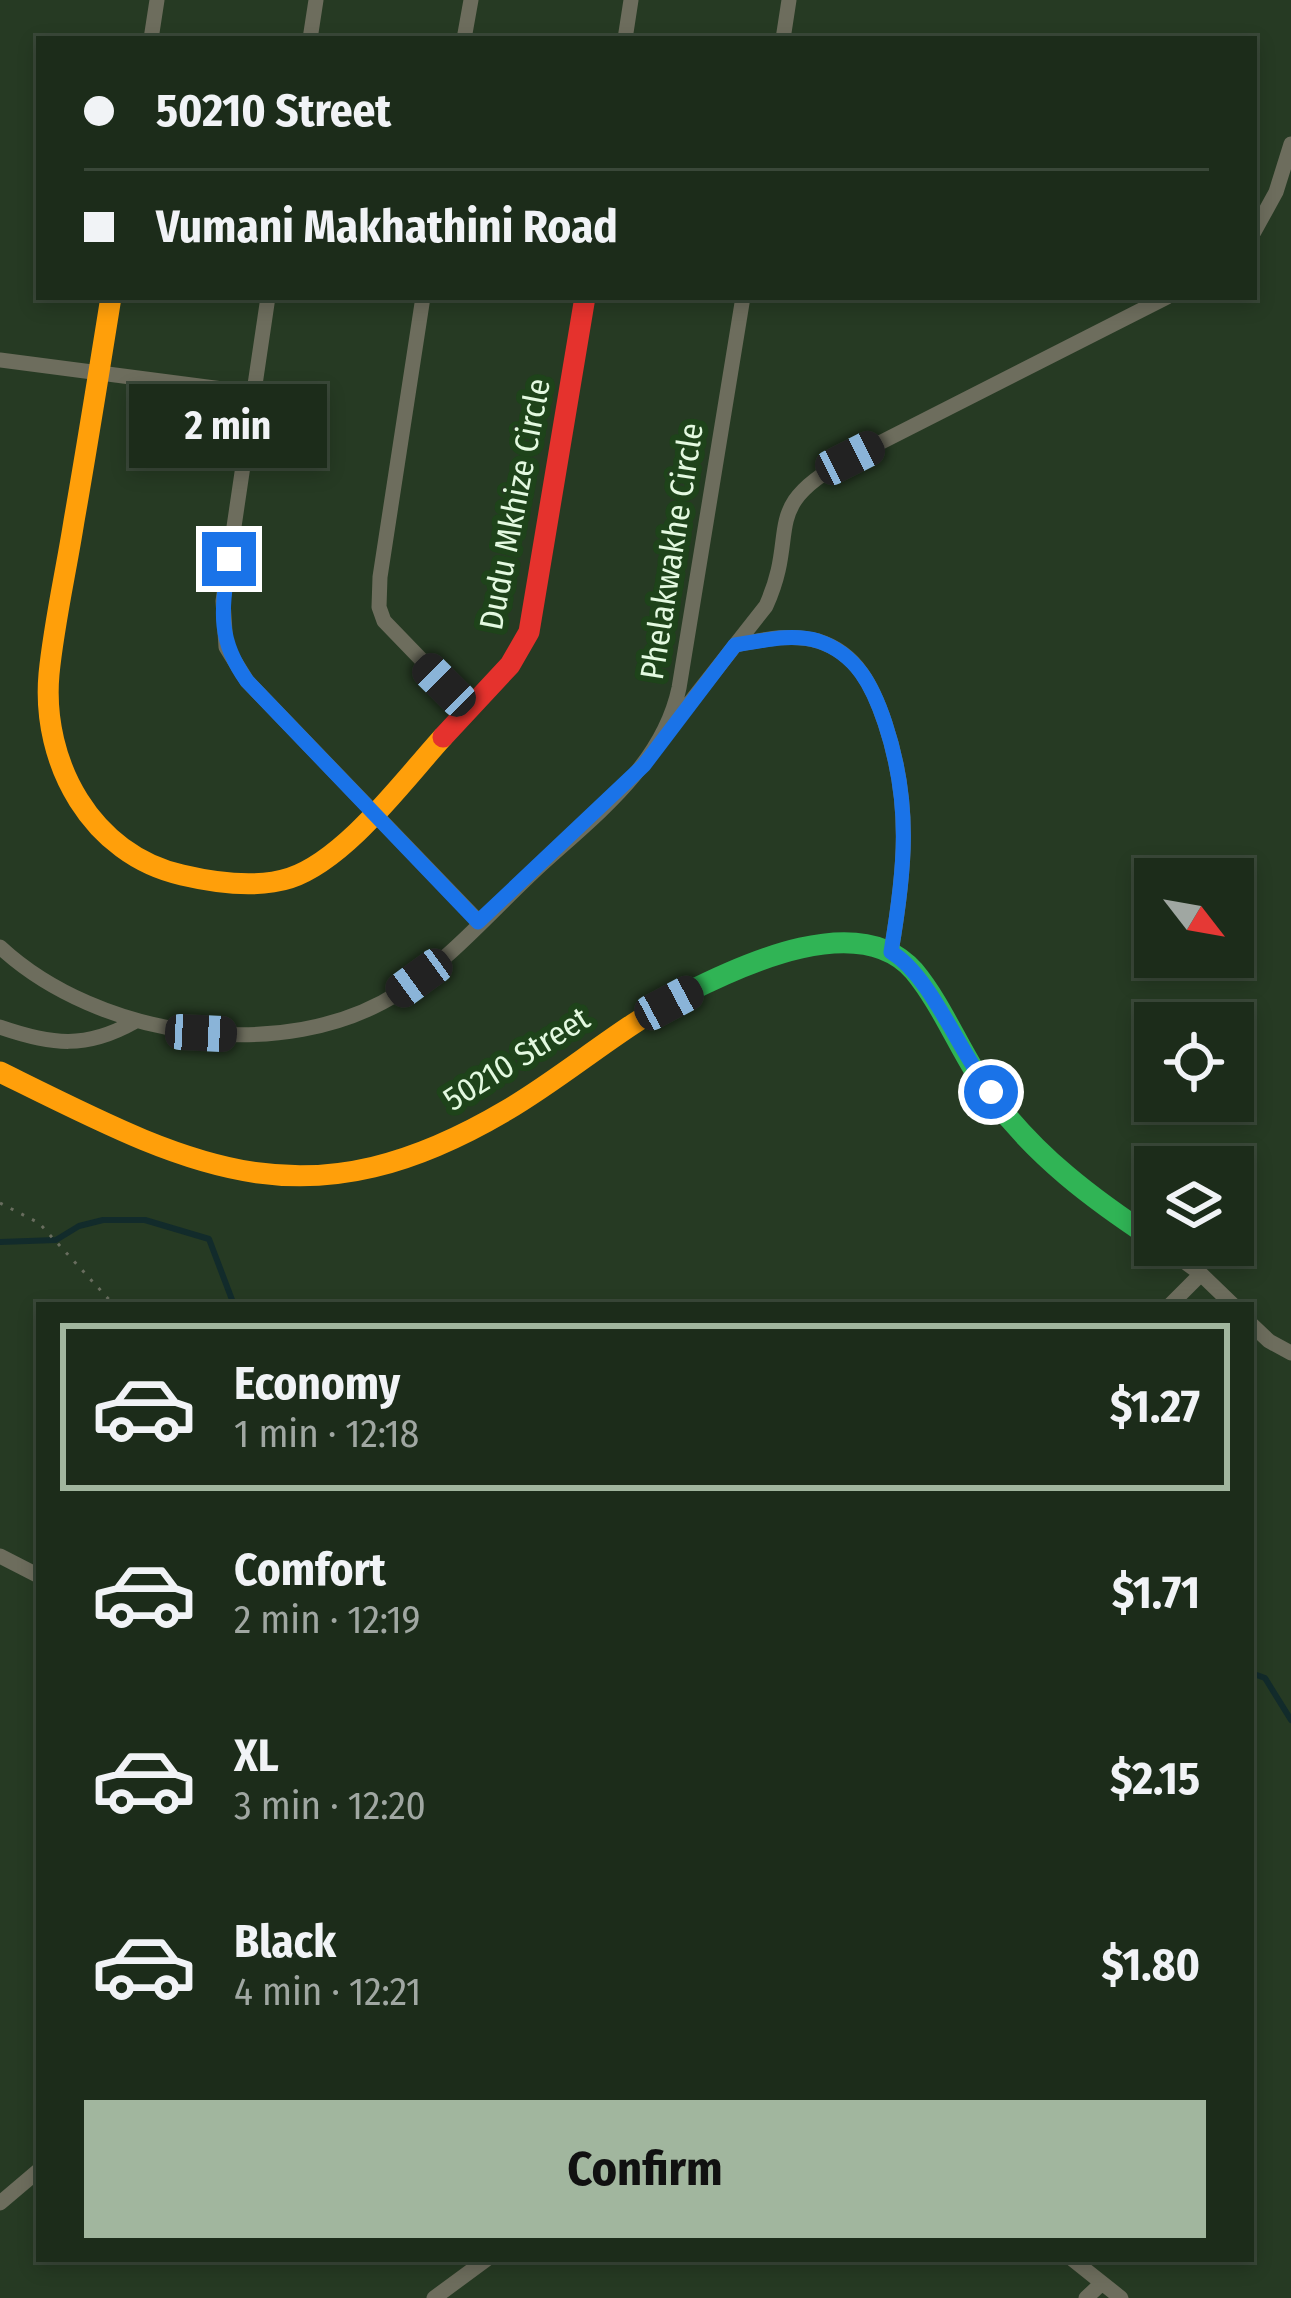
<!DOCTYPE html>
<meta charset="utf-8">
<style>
:root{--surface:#1c2c1a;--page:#253423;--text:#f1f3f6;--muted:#a0a7a2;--line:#3a4839;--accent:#a1b69e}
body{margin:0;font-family:"Fira Sans Condensed",sans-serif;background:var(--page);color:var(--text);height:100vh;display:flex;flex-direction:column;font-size:45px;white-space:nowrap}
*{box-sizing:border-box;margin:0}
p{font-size:39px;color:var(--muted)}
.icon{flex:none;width:66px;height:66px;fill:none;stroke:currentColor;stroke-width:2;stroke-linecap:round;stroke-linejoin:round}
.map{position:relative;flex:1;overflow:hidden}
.details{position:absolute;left:36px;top:1302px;width:1218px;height:960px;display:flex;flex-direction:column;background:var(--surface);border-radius:0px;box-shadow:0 6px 18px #0003,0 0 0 3px var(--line)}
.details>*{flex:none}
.hud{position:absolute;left:36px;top:36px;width:1221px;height:264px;border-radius:0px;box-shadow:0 6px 18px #0003,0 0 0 3px var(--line);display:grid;align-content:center;height:264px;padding:0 48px;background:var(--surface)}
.needle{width:78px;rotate:121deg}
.controls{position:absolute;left:1134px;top:858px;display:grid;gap:24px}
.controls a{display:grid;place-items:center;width:120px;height:120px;border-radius:0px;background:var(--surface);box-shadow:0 6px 18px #0003,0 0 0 3px var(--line);font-size:60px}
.end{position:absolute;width:54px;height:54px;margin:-27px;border:15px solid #1a73e8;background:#fff;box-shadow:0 0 0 6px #fff}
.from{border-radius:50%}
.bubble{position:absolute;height:84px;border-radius:0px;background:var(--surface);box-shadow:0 6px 18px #0003,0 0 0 3px var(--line);font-size:39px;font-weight:700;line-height:84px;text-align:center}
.car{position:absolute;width:36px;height:72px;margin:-36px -18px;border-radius:15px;box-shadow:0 0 9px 3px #0007;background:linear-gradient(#222 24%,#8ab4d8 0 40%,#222 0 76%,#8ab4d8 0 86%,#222 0)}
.hud b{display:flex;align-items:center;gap:42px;height:114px;font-size:45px}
.hud b+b{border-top:3px solid var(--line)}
.hud i{width:30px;height:30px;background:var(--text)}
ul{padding:21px 0 0;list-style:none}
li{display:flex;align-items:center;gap:36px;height:168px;margin:0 24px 18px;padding:0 24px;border:6px solid transparent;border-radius:0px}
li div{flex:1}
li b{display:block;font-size:45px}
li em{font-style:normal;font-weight:700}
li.selected{border-color:var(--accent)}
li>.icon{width:108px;height:108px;stroke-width:1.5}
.button{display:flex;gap:24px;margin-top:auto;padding:24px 48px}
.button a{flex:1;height:138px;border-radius:0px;background:var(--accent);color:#111;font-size:48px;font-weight:700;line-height:138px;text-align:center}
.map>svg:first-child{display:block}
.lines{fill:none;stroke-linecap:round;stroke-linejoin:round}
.stream{stroke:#122b2b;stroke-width:6}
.path{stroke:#686d5e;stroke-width:3;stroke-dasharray:3 9;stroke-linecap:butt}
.street{stroke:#6d6d5d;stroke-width:15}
.fast{stroke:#30b455;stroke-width:21}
.slow{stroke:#ff9f0a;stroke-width:21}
.jam{stroke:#e5322d;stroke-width:21}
.route{stroke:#1a73e8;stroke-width:15}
.labels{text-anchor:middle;stroke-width:12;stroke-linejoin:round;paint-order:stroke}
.street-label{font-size:33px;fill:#e3f9e0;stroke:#1e431a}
</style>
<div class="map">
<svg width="1291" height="2298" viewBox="0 0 1291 2298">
<rect width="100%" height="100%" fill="#263a23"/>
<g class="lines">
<path class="stream" d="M0 1242 56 1240 79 1226 103 1220H145L209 1239 234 1305
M1251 1673 1265 1678 1291 1720"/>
<path class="path" d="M0 1203 39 1223 114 1305"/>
<path class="street" d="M151 39 157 0
M310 39 316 0
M464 39 471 0
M625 39 631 0
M783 39 789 0
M1254 232 1276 192 1291 144
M268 297 223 601 226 647 247 681 479 922
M423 297 380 577 379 607 384 621 469 709
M0 360 253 393
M735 645C762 640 791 633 818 641 857 653 873 687 885 723 912 803 905 871 891 952
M674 723 766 606C801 529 756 508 850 458L1167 297
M0 947C98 1038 284 1067 400 992 452 958 496 906 542 864 597 814 663 764 679 688L743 297
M0 1027C52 1045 86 1049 134 1022
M1162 1245 1201 1274 1233 1305
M1170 1305 1201 1274
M1251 1324 1269 1341 1291 1353
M0 1556 39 1576
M0 2203 39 2170
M1072 2259 1121 2298
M434 2298 487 2259
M1086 2298 1102 2283"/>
<path class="fast" d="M684 994C743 964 860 909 914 971 944 1007 962 1057 991 1096 1037 1157 1091 1198 1155 1240"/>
<path class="slow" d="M111 297C99 372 87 447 74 521 66 572 54 623 49 674 41 763 92 855 182 875 216 883 256 889 290 878 346 859 403 781 443 737
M0 1072C192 1167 304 1230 507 1110 568 1074 621 1026 684 994"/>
<path class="jam" d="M443 737 510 665 529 632 585 297"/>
</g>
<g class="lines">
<path class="route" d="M229 559C222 609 216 638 247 681L478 922 644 765 735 645C762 641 791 633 818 641 857 654 873 687 885 723 912 804 905 870 891 952 931 976 959 1052 991 1092"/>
</g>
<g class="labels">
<g class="street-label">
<text transform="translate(514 504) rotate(-79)" y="12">Dudu Mkhize Circle</text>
<text transform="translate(671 551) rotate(-81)" y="12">Phelakwakhe Circle</text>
<text transform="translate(516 1058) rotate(-32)" y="12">50210 Street</text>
</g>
</g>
</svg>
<div class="controls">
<a><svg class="needle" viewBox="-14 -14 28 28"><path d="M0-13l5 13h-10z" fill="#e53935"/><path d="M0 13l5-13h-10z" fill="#a0a7a2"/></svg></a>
<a><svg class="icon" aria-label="locate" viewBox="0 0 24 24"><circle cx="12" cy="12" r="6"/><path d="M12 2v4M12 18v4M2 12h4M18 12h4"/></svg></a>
<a><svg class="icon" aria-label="layers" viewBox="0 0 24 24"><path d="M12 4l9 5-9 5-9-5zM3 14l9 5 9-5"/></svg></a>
</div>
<i class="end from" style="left:991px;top:1092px"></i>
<i class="end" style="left:229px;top:559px"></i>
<div class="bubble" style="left:129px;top:384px;width:198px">2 min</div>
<i class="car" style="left:850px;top:458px;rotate:63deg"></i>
<i class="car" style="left:444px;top:685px;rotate:315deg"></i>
<i class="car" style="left:419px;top:978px;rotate:234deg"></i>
<i class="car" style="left:669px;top:1003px;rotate:62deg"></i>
<i class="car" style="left:201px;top:1033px;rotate:93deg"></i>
<div class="hud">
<b><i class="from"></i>50210 Street</b>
<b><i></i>Vumani Makhathini Road</b>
</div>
<section class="details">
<ul>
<li class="selected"><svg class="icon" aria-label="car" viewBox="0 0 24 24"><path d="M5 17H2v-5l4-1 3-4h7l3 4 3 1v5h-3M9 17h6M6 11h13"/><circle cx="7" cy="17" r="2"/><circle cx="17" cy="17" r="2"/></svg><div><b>Economy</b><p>1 min · 12:18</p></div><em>$1.27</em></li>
<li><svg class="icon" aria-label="car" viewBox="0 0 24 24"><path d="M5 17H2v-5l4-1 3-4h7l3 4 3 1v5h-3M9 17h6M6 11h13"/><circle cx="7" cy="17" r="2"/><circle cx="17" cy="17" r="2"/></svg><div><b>Comfort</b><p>2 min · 12:19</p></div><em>$1.71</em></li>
<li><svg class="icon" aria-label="car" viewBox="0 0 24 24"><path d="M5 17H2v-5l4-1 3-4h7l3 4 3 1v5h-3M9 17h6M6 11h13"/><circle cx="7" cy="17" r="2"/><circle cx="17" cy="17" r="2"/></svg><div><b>XL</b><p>3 min · 12:20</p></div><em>$2.15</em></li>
<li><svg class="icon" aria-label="car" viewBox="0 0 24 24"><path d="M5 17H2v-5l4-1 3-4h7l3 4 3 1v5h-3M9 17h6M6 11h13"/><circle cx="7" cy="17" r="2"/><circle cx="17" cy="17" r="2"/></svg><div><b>Black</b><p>4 min · 12:21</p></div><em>$1.80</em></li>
</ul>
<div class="button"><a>Confirm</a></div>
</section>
</div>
